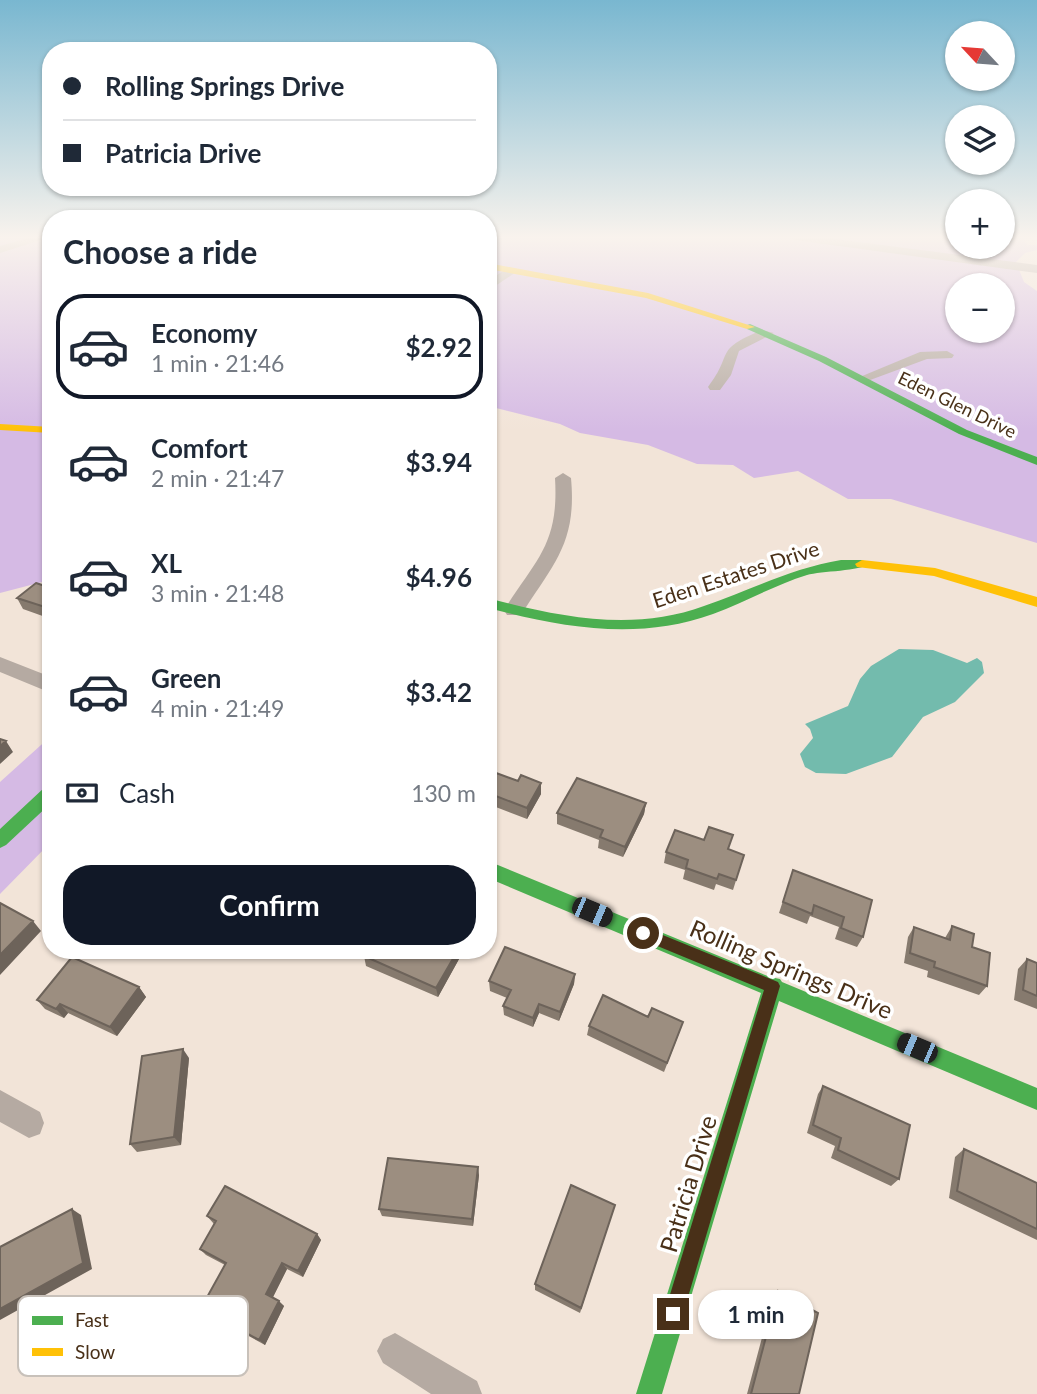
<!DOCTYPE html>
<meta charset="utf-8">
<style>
:root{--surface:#fff;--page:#f2f2f3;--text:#1f2937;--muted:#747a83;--line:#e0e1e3;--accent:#111827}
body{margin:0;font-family:Lato,sans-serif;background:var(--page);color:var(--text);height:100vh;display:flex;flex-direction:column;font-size:26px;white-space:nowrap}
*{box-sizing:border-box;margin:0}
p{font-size:23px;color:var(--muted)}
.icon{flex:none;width:38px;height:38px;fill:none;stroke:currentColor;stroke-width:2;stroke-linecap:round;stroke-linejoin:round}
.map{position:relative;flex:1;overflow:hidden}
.sheet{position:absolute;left:42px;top:210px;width:455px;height:749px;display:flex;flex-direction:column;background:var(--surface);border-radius:28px;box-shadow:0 2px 5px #0004}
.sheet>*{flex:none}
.top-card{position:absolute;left:42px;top:42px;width:455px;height:154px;border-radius:28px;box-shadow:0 2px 5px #0004;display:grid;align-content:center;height:154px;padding:0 21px;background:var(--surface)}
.needle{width:46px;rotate:296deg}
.controls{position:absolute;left:945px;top:21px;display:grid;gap:14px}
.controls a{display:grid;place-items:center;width:70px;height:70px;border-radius:50%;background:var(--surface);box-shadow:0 2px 5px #0004;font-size:35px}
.end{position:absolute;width:32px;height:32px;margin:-16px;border:9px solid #493018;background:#fff;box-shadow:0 0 0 4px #fff}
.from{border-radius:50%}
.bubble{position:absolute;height:49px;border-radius:24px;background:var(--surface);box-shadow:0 2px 5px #0004;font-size:23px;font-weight:700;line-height:49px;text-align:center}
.car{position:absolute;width:21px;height:42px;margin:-21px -10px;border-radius:9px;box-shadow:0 0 5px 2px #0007;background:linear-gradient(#222 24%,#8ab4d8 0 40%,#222 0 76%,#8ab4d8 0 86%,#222 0)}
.top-card b{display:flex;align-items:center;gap:24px;height:66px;font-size:26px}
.top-card b+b{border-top:2px solid var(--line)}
.top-card i{width:18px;height:18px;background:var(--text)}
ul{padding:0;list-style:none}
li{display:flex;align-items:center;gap:21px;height:105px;margin:0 14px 10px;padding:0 7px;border:4px solid transparent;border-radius:28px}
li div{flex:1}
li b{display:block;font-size:26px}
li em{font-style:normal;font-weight:700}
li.active{border-color:var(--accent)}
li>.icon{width:63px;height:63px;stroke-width:1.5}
h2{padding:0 21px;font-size:32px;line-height:84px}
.pay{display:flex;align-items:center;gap:18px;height:77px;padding:0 21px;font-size:26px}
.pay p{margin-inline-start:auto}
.action{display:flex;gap:14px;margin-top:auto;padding:14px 21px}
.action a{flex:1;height:80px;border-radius:28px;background:var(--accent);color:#fff;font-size:28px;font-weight:700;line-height:80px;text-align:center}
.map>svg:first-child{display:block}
.forest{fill:#d5bae4;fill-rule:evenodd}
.water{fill:#73bbad}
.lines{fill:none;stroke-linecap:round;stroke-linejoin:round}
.street{fill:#b5aaa2;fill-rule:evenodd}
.fast{fill:#4caf50;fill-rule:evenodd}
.slow{fill:#ffc107;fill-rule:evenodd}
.wall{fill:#867a6e}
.shaded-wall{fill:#6d635a}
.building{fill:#9c8e80;stroke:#6d635a;stroke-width:2}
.route{fill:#493018}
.labels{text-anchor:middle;stroke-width:7;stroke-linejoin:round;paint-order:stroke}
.far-street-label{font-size:18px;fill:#493018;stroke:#fff}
.street-label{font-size:21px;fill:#493018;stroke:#fff}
.near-street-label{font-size:24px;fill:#493018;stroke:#fff}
.key{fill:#fff;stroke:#c8c1ba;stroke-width:2}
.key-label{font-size:19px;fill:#493018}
</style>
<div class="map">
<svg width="1037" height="1394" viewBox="0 0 1037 1394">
<rect width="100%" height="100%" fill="#f2e4d8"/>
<path class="forest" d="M0 237H51V585L46 581 0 593Z
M488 237H957V247H1003V237H1035L1023 240 1028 245H1037V250L1025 253 1016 262 1024 282 1037 291V543L891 499H848L798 471 754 478 733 465 697 464 648 445 580 433 560 424 488 406ZM957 285H1003V331H957Z
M51 736V842L0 894V782Z"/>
<path class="water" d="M899 649 933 650 967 663 977 658 982 662 984 673 955 702 923 717 892 757 846 774 816 773 805 767 800 754 813 738 810 729 805 724 848 706 860 679 871 666Z"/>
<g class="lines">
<path class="street" d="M32 237H50L0 253V246Z
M789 237H820L1037 265V273L795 240Z
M509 267 519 270 488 291V281Z
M762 330 774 333 739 351 731 375 720 390H710L708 387C735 352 712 351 762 330Z
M947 351 954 355 952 358 927 359 862 383 855 379 920 352Z
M563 473 571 478C577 543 554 563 521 615H507L504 610C537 558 559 544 555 478Z
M0 657 51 677V693L0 672Z
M0 1090 40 1112 44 1123 40 1134 29 1138 0 1122Z
M395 1333 477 1381 482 1394H431L383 1363 377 1351 383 1339Z"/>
<path class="fast" d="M750 324 826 357 967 430 1037 457V465L959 434 819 361 747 329V325Z
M841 560H862L869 564C861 571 821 571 807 575 775 585 745 602 713 614 638 641 564 628 488 608V598C559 617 633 632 704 606 751 590 792 568 841 560Z
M51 785V803L6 845 0 848V829L45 787Z
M488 861 770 977 780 979 782 982 1037 1088V1110L779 1001 662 1394H636L761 993 488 878Z"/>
<path class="slow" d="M488 263 648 293 755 327 747 329 646 298 488 269Z
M0 424 51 427V433L0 430Z
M862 560 935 568 1037 597V607L934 576 857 567 855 564Z"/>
</g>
<path class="wall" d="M51 588V619L23 609 17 598Z
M488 770 518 781 541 794 527 819 488 804Z
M646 803 644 814 623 857 598 848 599 840 557 824V813Z
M728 849 744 855 733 890 716 884 714 890 683 879 685 870 664 863 666 852Z
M793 870 872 900 863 937 857 947 835 939 839 927 810 916 807 924 779 913Z
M952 926 972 947 987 986 979 995 927 977 928 971 904 963 908 937 914 927 945 938Z
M464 950 438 997 366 966 364 956Z
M1027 959 1037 963V1009L1014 1000 1018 969Z
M575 974 574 984 559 1021 539 1013 533 1027 504 1015 503 1006 507 998 490 991 489 981Z
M139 987 146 997 117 1036 68 1013 64 1018 45 1009 37 1000Z
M589 1026 680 1031 664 1072 587 1035Z
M189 1058 181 1145 137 1152 130 1144Z
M823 1086 899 1179 891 1186 831 1158 835 1146 807 1133 818 1094Z
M964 1149 1037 1183V1240L949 1198 955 1157Z
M479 1175 473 1226 382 1216 379 1209Z
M615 1205 580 1313 535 1290V1284Z
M207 1216 317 1234 321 1240 303 1277 287 1269 273 1297 284 1306 265 1345 207 1313 201 1308 225 1265 206 1255 200 1249 214 1224Z
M778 1291 799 1394H747L773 1296Z"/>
<path class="shaded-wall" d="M6 741 13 752 0 764V746Z
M541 783V794L527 819V808Z
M646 803 644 814 623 857 625 847Z
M33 921 41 931 0 975V955Z
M458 950H464L438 997 436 988Z
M575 974 574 984 559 1021 560 1012Z
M139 987 146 997 117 1036 110 1027Z
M60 1004 68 1013 64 1018 56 1009Z
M539 1004V1013L533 1027V1018Z
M183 1049 189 1058 181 1145 174 1137Z
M478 1167 479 1175 473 1226 472 1219Z
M72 1209 81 1215 92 1269 0 1320V1309Z
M317 1234 321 1240 303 1277 298 1271Z
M282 1263 287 1269 272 1299 266 1294Z
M279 1301 284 1306 265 1345 259 1340Z"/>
<path class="building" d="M36 583 51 588V609L17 598Z
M0 739 6 741 0 746Z
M488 770 518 781 521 775 541 783 527 808 488 793Z
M577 778 646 803 625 847 600 837 603 830 557 813Z
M709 827 733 835 728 849 744 855 736 880 719 874 717 879 686 868 688 860 666 852 675 830 704 840Z
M793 870 872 900 863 937 841 928 844 917 814 905 812 914 783 902Z
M0 903 33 921 0 955Z
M952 926 974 934 972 947 990 953 987 986 934 967 935 962 910 953 914 927 950 940Z
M505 947 575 974 560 1012 539 1004 533 1018 503 1006 511 990 489 981Z
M368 950H458L436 988 364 956Z
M72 957 139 987 110 1027 60 1004 56 1009 37 1000Z
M1027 959 1037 963V996L1023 990Z
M603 995 648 1017 652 1008 683 1022 667 1063 589 1026Z
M183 1049 174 1137 130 1144 142 1056Z
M823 1086 910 1125 899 1179 838 1150 841 1138 813 1125Z
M964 1149 1037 1183V1229L957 1191Z
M388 1158 478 1167 472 1219 379 1209Z
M571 1185 615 1205 581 1308 535 1284Z
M225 1186 317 1234 298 1271 282 1263 266 1294 279 1301 259 1340 201 1308 226 1263 200 1249 216 1221 207 1216Z
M72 1209 83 1263 0 1309V1247Z
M778 1291 818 1313 799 1394H751Z"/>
<linearGradient id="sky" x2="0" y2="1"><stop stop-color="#79b7d0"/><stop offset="0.55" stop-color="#f9f3ed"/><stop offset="1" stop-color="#f9f3ed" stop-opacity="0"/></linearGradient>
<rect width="1037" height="432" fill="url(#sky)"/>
<path class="route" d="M643 927 778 982 780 986 683 1314 680 1321 673 1323 667 1321 664 1314 764 990 638 938V929Z"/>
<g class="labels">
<g class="far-street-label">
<text transform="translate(957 405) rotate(26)" y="6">Eden Glen Drive</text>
</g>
<g class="street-label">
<text transform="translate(736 575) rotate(-18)" y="7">Eden Estates Drive</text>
</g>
<g class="near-street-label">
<text transform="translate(791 970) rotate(23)" y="8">Rolling Springs Drive</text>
<text transform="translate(689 1184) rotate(-73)" y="8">Patricia Drive</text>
</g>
</g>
<rect x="18" y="1296" width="230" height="80" rx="10" class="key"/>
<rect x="32" y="1316" width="31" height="9" fill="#4caf50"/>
<rect x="32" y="1348" width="31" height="8" fill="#ffc107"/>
<g class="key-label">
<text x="75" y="1327">Fast</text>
<text x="75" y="1359">Slow</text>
</g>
</svg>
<div class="controls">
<a><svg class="needle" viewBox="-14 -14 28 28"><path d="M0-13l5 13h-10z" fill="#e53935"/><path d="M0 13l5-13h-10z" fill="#747a83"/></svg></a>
<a><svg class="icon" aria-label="layers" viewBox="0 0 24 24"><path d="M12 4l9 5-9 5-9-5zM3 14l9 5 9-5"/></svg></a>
<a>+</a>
<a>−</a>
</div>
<i class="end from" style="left:643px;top:933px"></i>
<i class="end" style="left:673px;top:1314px"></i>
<div class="bubble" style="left:698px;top:1290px;width:116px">1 min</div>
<i class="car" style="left:592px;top:912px;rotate:113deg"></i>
<i class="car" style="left:917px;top:1048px;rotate:293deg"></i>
<div class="top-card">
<b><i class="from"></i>Rolling Springs Drive</b>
<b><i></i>Patricia Drive</b>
</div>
<section class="sheet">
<h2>Choose a ride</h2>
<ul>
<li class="active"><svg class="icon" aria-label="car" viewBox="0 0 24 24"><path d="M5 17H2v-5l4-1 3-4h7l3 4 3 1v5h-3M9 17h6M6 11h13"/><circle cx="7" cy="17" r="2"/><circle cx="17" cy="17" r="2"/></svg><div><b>Economy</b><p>1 min · 21:46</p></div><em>$2.92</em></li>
<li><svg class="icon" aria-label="car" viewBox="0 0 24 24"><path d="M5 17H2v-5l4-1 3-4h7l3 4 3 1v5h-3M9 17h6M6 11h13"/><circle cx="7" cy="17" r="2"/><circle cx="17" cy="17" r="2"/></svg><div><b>Comfort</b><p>2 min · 21:47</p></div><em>$3.94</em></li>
<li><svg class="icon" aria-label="car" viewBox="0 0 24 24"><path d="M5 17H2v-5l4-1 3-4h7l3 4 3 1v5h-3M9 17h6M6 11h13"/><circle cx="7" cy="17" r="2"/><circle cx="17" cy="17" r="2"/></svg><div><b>XL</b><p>3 min · 21:48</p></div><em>$4.96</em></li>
<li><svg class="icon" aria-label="car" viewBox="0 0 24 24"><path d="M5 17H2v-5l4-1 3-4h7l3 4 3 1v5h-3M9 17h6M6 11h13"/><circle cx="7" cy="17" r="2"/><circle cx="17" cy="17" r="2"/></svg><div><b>Green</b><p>4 min · 21:49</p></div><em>$3.42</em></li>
</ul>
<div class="pay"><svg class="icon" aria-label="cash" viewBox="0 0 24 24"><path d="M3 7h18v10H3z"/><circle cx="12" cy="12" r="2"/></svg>Cash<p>130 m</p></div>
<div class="action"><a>Confirm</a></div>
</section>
</div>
